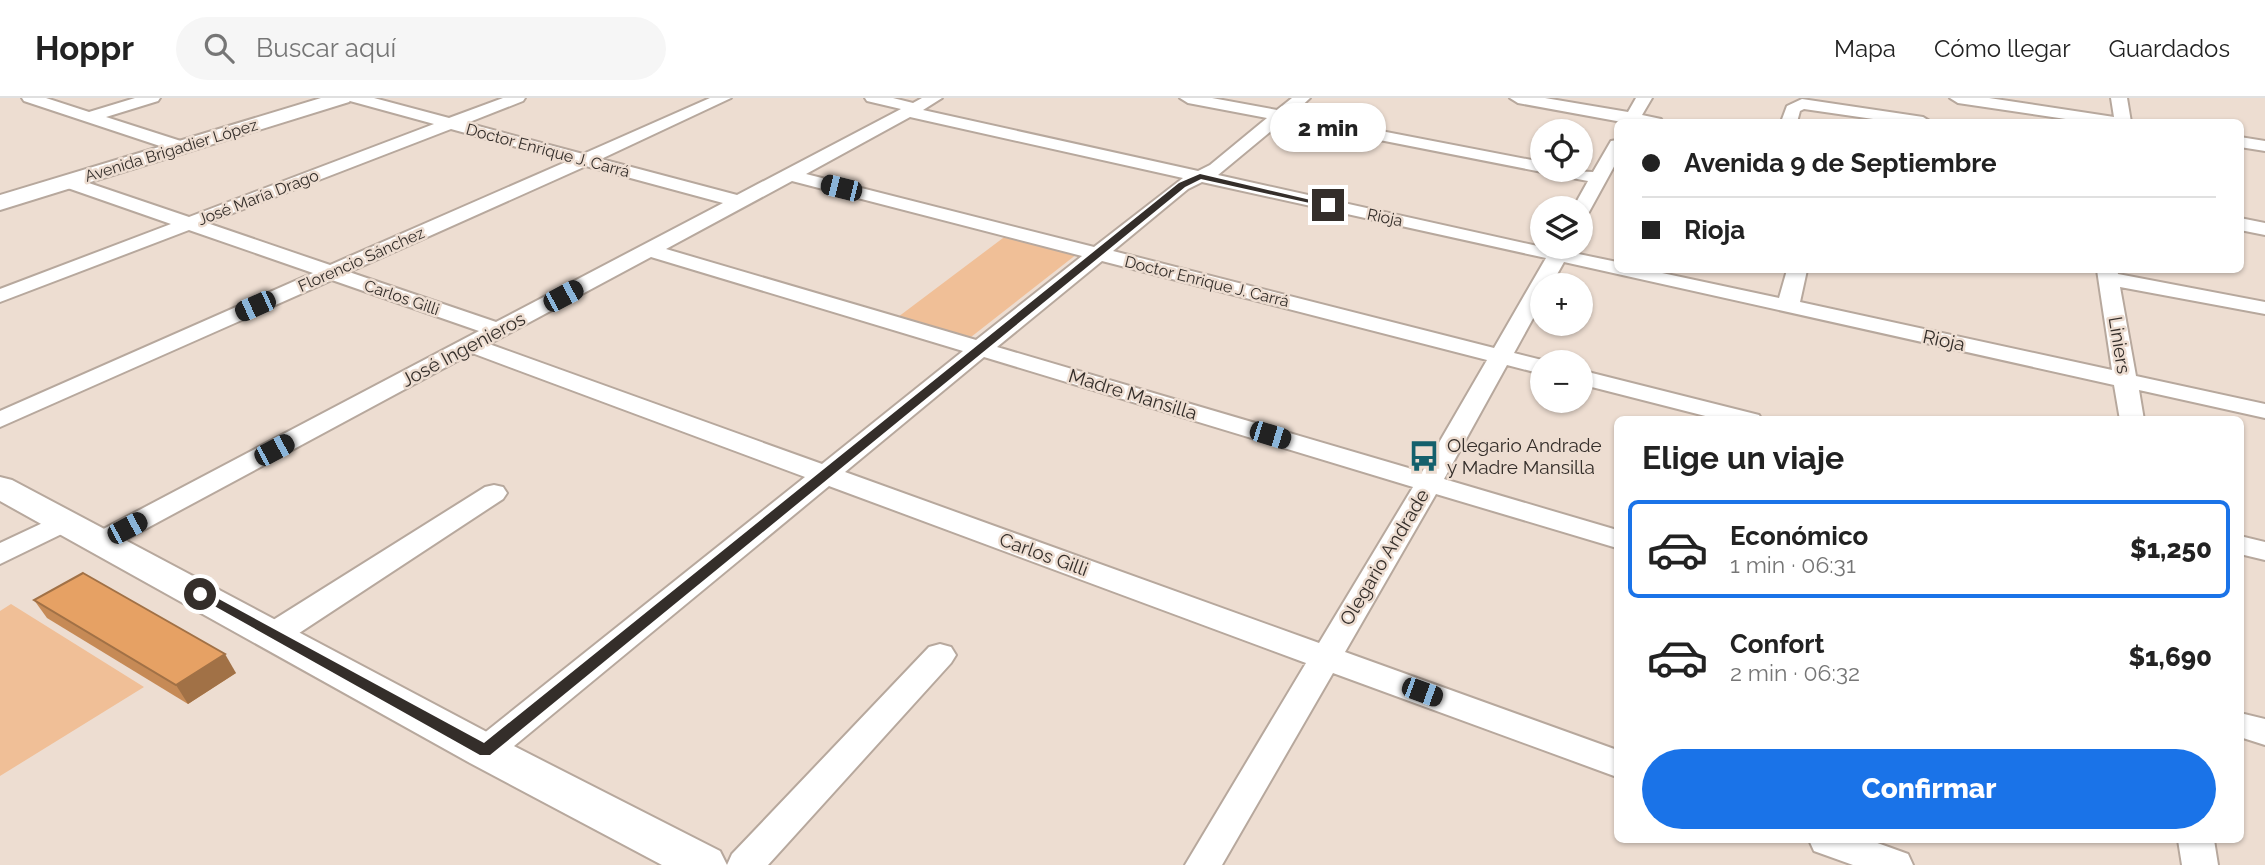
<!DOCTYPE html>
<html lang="es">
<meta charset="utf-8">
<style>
:root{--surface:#fff;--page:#f6f6f6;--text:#222;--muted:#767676;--line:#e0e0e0;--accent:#1a73e8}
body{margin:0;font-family:Raleway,sans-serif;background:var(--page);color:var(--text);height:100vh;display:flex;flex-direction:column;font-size:26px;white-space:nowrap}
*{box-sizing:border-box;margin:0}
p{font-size:23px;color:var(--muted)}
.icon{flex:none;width:38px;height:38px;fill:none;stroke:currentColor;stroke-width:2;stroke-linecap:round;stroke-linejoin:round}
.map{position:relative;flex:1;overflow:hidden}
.panel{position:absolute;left:1614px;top:318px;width:630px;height:427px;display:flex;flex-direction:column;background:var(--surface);border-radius:10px;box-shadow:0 2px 5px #0004}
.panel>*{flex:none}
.banner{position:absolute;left:1614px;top:21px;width:630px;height:154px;border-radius:10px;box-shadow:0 2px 5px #0004;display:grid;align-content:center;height:154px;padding:0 28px;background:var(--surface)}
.buttons{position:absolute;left:1530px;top:21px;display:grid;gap:14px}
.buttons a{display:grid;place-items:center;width:63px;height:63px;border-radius:50%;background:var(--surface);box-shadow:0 2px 5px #0004;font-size:35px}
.end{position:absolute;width:32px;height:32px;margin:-16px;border:9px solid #342e2a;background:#fff;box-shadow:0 0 0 4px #fff}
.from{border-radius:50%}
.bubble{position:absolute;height:49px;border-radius:24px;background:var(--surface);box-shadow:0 2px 5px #0004;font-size:23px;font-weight:800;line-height:49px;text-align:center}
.car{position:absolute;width:21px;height:42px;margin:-21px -10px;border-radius:9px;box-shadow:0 0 5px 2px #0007;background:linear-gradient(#222 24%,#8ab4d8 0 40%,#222 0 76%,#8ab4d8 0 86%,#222 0)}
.banner b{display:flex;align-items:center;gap:24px;height:66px;font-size:26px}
.banner b+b{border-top:2px solid var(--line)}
.banner i{width:18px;height:18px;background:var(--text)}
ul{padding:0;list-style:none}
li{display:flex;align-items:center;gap:21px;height:98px;margin:0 14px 10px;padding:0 14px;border:4px solid transparent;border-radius:10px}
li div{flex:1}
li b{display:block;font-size:26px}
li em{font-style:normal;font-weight:800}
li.current{border-color:var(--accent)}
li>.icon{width:63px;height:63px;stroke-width:1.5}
h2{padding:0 28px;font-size:32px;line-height:84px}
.button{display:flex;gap:14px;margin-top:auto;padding:14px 28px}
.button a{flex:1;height:80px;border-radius:42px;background:var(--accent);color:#fff;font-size:28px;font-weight:800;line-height:80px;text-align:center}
header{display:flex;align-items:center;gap:42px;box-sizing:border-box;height:98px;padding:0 35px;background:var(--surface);border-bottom:2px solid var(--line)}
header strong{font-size:33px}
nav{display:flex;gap:38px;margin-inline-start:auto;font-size:24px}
.search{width:490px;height:63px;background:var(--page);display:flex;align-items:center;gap:18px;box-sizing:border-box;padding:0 24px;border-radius:38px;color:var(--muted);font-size:26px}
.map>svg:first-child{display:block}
.green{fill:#f0bf97}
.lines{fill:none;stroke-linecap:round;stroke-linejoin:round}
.minor-casing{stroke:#b7a89d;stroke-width:4}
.tertiary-casing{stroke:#b7a89d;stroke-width:4}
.minor{fill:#fff;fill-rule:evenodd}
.tertiary{fill:#fff;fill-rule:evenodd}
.wall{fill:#c68a56}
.shaded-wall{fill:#a17146}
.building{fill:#e6a164;stroke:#a17146;stroke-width:2}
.route{fill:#342e2a}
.labels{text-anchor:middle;stroke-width:5;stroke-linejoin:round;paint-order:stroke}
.far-street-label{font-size:16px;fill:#342e2a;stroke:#edddd1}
.street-label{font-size:19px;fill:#342e2a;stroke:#edddd1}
.poi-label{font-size:19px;fill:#342e2a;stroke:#edddd1;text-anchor:start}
</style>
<header>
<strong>Hoppr</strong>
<div class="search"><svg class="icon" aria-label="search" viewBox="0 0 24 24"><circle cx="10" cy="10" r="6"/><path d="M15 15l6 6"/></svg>Buscar aquí</div>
<nav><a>Mapa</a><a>Cómo llegar</a><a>Guardados</a></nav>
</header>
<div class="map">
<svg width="2265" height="767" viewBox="0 0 2265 767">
<rect width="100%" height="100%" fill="#edddd1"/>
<path class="green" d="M1007 137 1077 156 971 239 898 219Z
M11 506 144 589 0 678V513Z"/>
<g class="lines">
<defs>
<path id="minor" d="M22 0H46L89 14 135 0H160L158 3 106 19 187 45 190 49 181 54 175 53 24 3Z
M348 0H374L449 20 503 0H525L523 3 467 25 583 56 710 0H731L601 61 737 97 901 11 867 3 865 0H893L913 5 922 0H942L923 12 1198 73 1210 67 1267 20 1188 5 1180 0H1212L1277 12 1292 0H1310L1293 16 1542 64V72L1593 74 1611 43 1617 42V63L1589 114 1580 120V110H1573L1588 83 1551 76 1548 72 1542 74 1283 23 1218 77 1542 149H1572L1569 154 1617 164V172H1648L1779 200 1787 172H1807L1800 204 2112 272 2097 172H2117L2118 176 2265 204V216L2120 189 2136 278 2265 306V320L2139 292 2144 322H2120L2114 287 1564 164 1551 187H1542V204L1514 255 1550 264H1542V276L1507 267 1444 381 1617 432V450L1436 396 1345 554 1617 652V679L1333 575 1222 767H1185L1306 565 829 388 497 662 485 666 473 662 468 653 473 644 805 379 472 255 112 449 102 452 92 449 88 443 92 437 479 233 332 182 0 329V313L313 175 189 132 0 204V191L171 126 62 88 59 84 62 80H74L189 119 434 26 350 3ZM910 19 1183 80 1094 149 806 76ZM451 31 568 63 330 167 207 125ZM586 68 723 105 496 224 349 174ZM792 83 1082 158 976 242 666 151ZM1202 84 1546 160 1494 250 1113 153 1188 91ZM651 159 963 253 822 366 489 246ZM1102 163 1487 262 1422 374 997 249ZM984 259 1413 389 1319 545 845 374Z
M1510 0H1545L1628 14 1636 0H1652L1642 17 1661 21 1663 24H1622L1518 5Z
M1950 0H1989L2114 19 2111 0H2127L2131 24H2086L1958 5Z
M1802 1 1923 19 1931 24H1894L1804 11 1800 13 1797 24H1781L1787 8Z
M2240 39 2265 43V53L2240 49Z
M2240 120 2265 125V137L2240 132Z
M1580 272 1759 317 1762 322H1721L1580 286Z
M494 387 503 389 507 395 503 401 284 545 273 548 262 545 258 537 262 529 485 389Z
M64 415 74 418 78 424 74 430 0 466V445Z
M2240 438 2265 444V462L2240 456Z
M940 546 951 549 956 557 951 565 768 767H727L732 756 929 549Z
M2240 615 2265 621V647L2240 639Z
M1809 742H1869L1908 756 1913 767H1853L1814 753Z
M2178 742H2214L2218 767H2182Z"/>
<path id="tertiary" d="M321 0H352L349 4 0 112V97Z
M0 379 12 382 500 641 720 753 727 767H662L470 665 0 403Z"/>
</defs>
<use href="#minor" class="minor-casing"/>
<use href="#tertiary" class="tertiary-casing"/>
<use href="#minor" class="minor"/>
<use href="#tertiary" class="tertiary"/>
</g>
<path class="wall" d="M34 502 236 575 188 606 47 520Z"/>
<path class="shaded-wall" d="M225 556 236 575 188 606 176 587Z"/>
<path class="building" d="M83 475 225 556 176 587 34 502Z"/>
<path class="route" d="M1200 76 1332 107 1328 109 1201 81 1185 89 490 657H480L193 496 195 493H204L484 645 1179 85Z"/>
<defs>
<symbol id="bus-bare" viewBox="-9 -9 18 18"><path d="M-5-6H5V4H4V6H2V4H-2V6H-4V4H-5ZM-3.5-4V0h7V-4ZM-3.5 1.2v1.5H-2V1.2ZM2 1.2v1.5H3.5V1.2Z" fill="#14606c" stroke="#edddd1" stroke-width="2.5" paint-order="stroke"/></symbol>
</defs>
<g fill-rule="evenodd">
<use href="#bus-bare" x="1402" y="336" width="44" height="44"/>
</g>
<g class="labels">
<g class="far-street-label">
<text transform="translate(171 52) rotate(-17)" y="6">Avenida Brigadier López</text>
<text transform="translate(548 52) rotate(15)" y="6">Doctor Enrique J. Carrá</text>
<text transform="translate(258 99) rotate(-21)" y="6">José María Drago</text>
<text transform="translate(1385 119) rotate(12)" y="6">Rioja</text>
<text transform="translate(361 161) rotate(-24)" y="6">Florencio Sánchez</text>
<text transform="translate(1207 183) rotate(14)" y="6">Doctor Enrique J. Carrá</text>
<text transform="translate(402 199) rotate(19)" y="6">Carlos Gilli</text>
</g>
<g class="street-label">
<text transform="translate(1944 242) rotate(12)" y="7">Rioja</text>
<text transform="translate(2120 247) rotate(81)" y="7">Liniers</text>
<text transform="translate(463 251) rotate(-28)" y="7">José Ingenieros</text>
<text transform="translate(1133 296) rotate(17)" y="7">Madre Mansilla</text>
<text transform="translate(1044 456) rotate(20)" y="7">Carlos Gilli</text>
<text transform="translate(1384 459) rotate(-59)" y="7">Olegario Andrade</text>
</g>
<g class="poi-label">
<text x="1447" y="354">Olegario Andrade<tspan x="1447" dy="22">y Madre Mansilla</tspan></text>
</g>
</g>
</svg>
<div class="buttons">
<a><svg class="icon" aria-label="locate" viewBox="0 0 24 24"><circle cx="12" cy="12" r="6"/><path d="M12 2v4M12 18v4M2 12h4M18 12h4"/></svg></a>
<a><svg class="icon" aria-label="layers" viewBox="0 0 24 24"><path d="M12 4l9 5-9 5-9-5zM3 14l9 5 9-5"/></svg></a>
<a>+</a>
<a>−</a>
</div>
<i class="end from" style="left:200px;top:496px"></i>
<i class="end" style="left:1328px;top:107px"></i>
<div class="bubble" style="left:1270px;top:5px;width:116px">2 min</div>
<i class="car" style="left:841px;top:90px;rotate:284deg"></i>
<i class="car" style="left:563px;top:198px;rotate:62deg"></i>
<i class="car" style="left:255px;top:208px;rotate:246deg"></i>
<i class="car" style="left:1270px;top:337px;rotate:107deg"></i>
<i class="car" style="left:274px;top:352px;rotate:62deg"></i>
<i class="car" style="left:127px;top:430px;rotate:62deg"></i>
<i class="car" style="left:1422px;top:594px;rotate:110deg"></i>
<div class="banner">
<b><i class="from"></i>Avenida 9 de Septiembre</b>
<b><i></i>Rioja</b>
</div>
<section class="panel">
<h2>Elige un viaje</h2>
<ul>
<li class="current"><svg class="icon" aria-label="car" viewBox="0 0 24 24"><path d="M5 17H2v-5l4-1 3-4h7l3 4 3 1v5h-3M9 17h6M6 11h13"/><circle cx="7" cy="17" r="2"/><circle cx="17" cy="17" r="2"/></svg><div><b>Económico</b><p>1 min · 06:31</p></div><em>$1,250</em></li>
<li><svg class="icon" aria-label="car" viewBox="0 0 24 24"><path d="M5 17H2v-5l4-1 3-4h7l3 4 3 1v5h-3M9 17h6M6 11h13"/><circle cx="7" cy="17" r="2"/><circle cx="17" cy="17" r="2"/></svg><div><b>Confort</b><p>2 min · 06:32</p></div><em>$1,690</em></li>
</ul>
<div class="button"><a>Confirmar</a></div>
</section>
</div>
